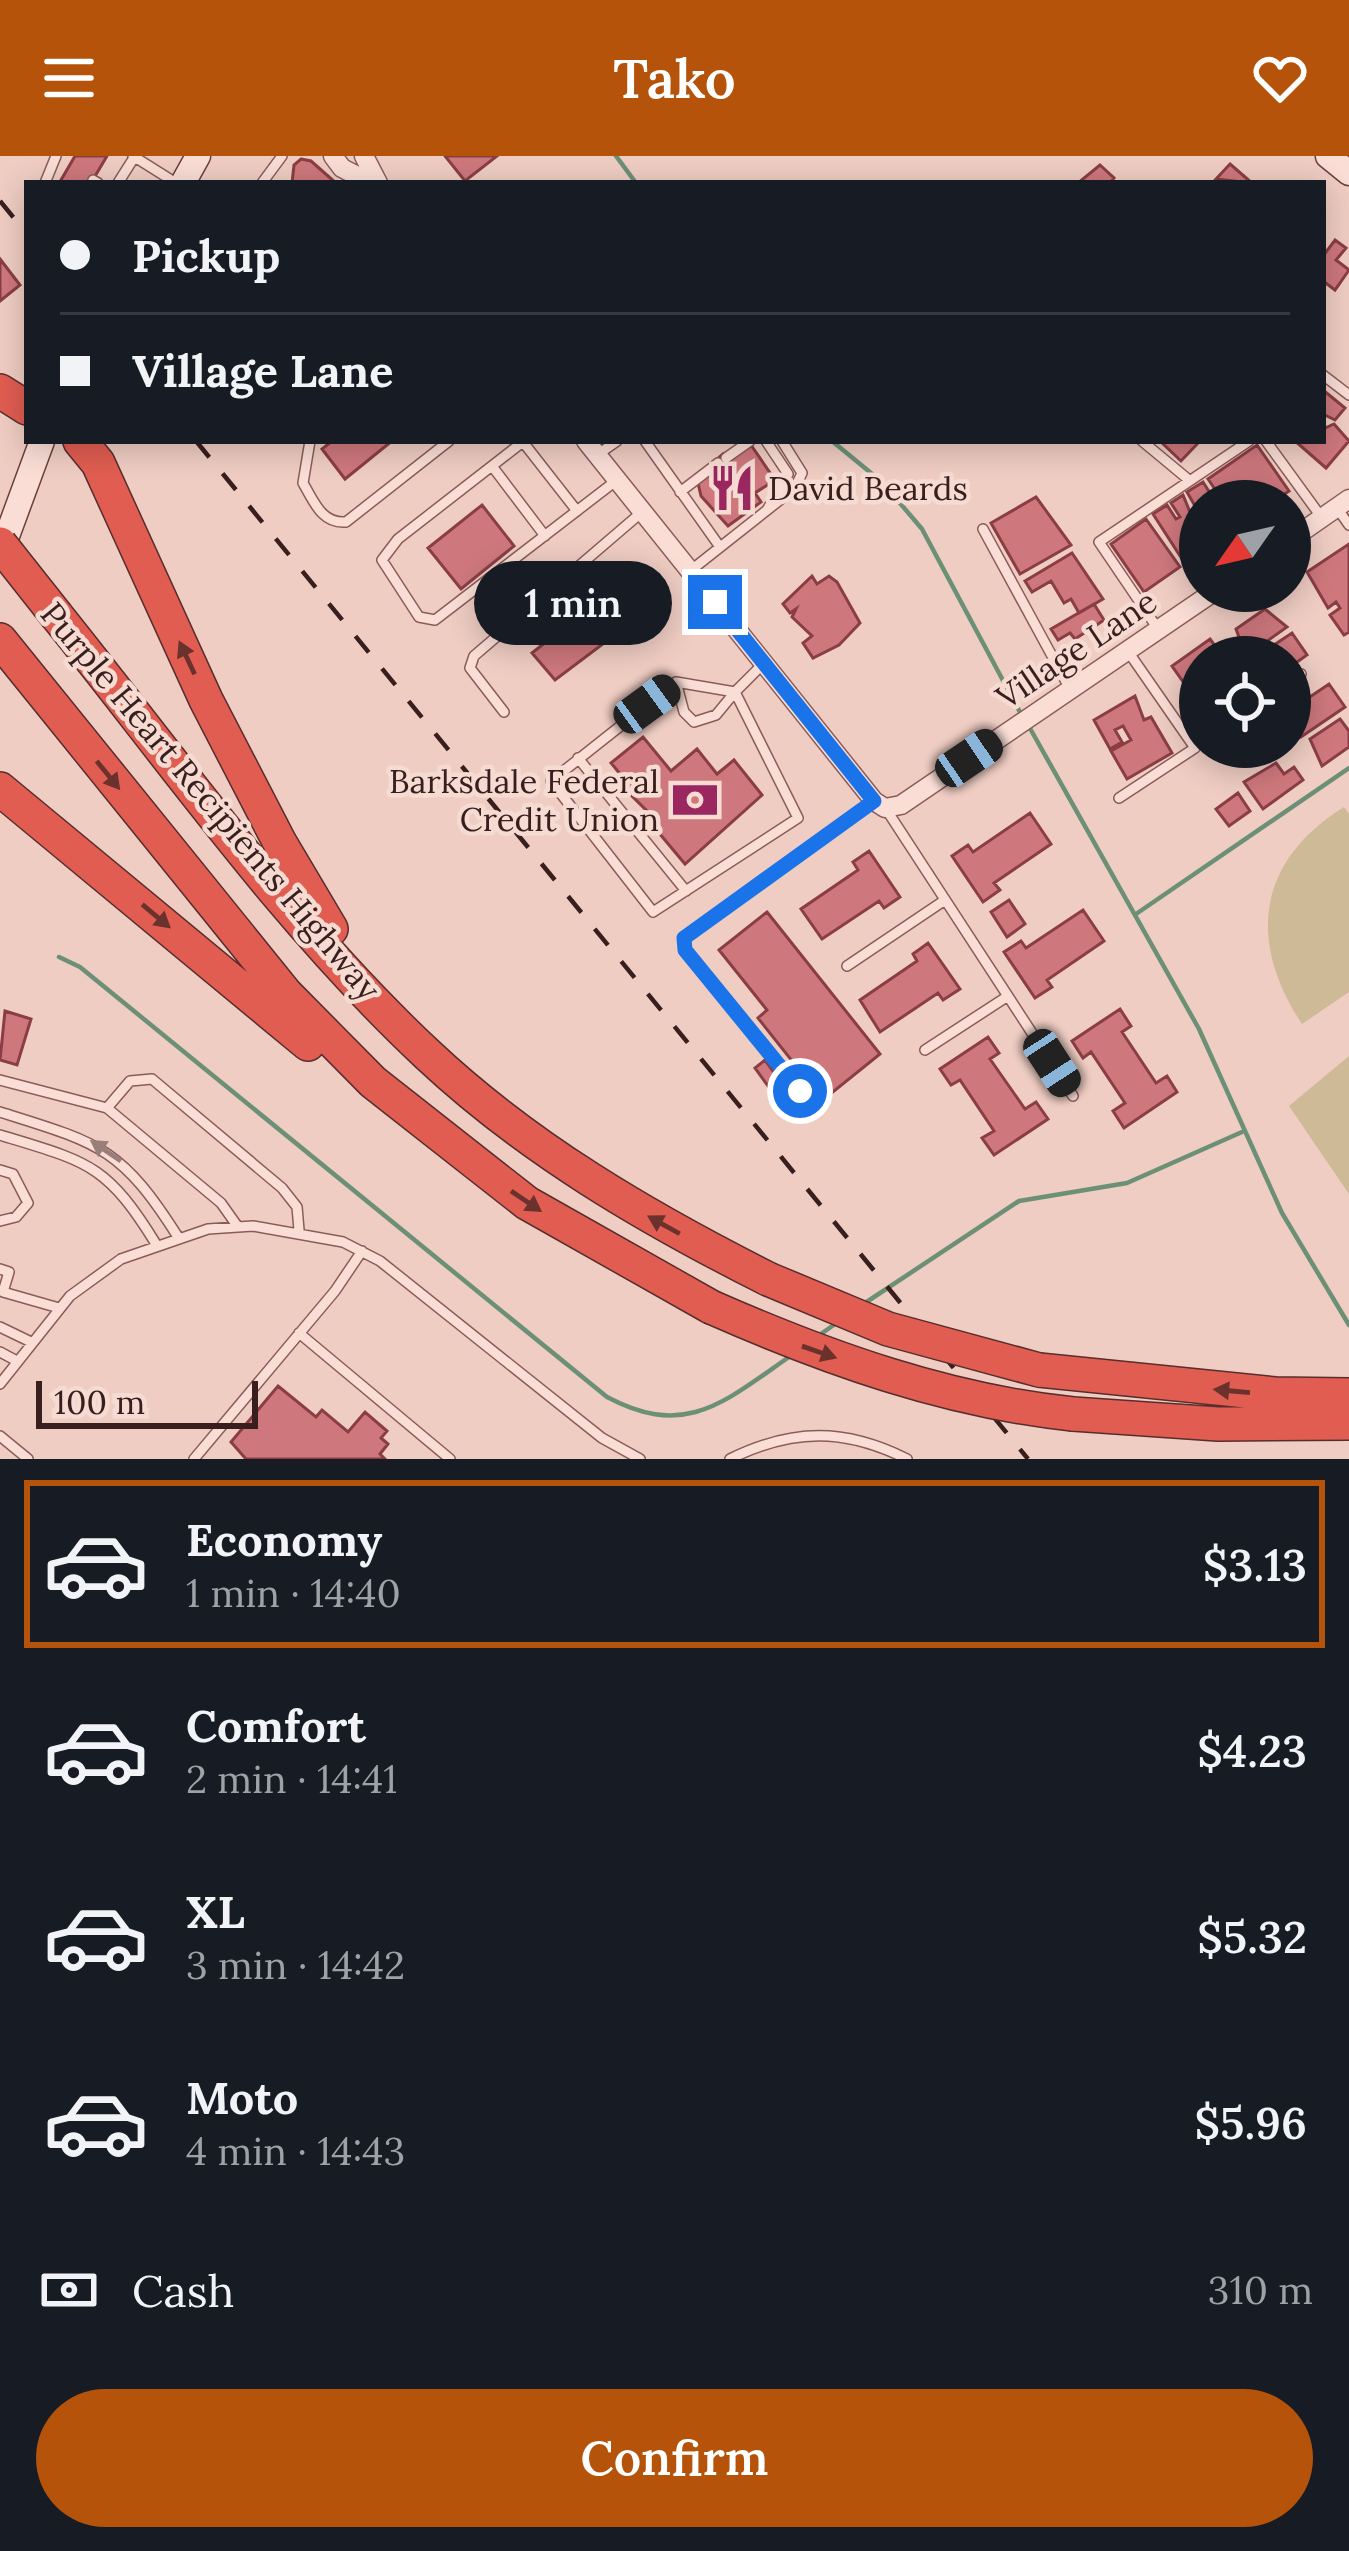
<!DOCTYPE html>
<meta charset="utf-8">
<style>
:root{--surface:#171b24;--page:#20242c;--text:#f1f3f6;--muted:#9ea1a6;--line:#363941;--accent:#b45309}
body{margin:0;font-family:Lora,serif;background:var(--page);color:var(--text);height:100vh;display:flex;flex-direction:column;font-size:45px;white-space:nowrap}
*{box-sizing:border-box;margin:0}
p{font-size:39px;color:var(--muted)}
.icon{flex:none;width:66px;height:66px;fill:none;stroke:currentColor;stroke-width:2;stroke-linecap:round;stroke-linejoin:round}
.map{position:relative;height:1303px;overflow:hidden}
.details{display:flex;flex-direction:column;background:var(--surface);flex:1}
.details>*{flex:none}
.hud{position:absolute;left:24px;top:24px;width:1302px;height:264px;border-radius:0px;box-shadow:0 6px 30px #0003;display:grid;align-content:center;height:264px;padding:0 36px;background:var(--surface)}
.needle{width:78px;rotate:236deg}
.controls{position:absolute;left:1179px;top:324px;display:grid;gap:24px}
.controls a{display:grid;place-items:center;width:132px;height:132px;border-radius:50%;background:var(--surface);box-shadow:0 6px 30px #0003;font-size:60px}
.scale{position:absolute;left:36px;bottom:30px;width:222px;box-sizing:border-box;padding-left:12px;border:6px solid #391e1e;border-top:0;font-size:33px;line-height:42px;white-space:nowrap;color:#391e1e;-webkit-text-stroke:9px #f6dbd2;paint-order:stroke}
.end{position:absolute;width:54px;height:54px;margin:-27px;border:15px solid #1a73e8;background:#fff;box-shadow:0 0 0 6px #fff}
.from{border-radius:50%}
.bubble{position:absolute;height:84px;border-radius:42px;background:var(--surface);box-shadow:0 6px 30px #0003;font-size:39px;font-weight:600;line-height:84px;text-align:center}
.car{position:absolute;width:36px;height:72px;margin:-36px -18px;border-radius:15px;box-shadow:0 0 9px 3px #0007;background:linear-gradient(#222 24%,#8ab4d8 0 40%,#222 0 76%,#8ab4d8 0 86%,#222 0)}
.hud b{display:flex;align-items:center;gap:42px;height:114px;font-size:45px}
.hud b+b{border-top:3px solid var(--line)}
.hud i{width:30px;height:30px;background:var(--text)}
ul{padding:21px 0 0;list-style:none}
li{display:flex;align-items:center;gap:36px;height:168px;margin:0 24px 18px;padding:0 12px;border:6px solid transparent;border-radius:0px}
li div{flex:1}
li b{display:block;font-size:45px}
li em{font-style:normal;font-weight:600}
li.active{border-color:var(--accent)}
li>.icon{width:108px;height:108px;stroke-width:1.5}
.pay{display:flex;align-items:center;gap:30px;height:132px;padding:0 36px;font-size:45px}
.pay p{margin-inline-start:auto}
.cta{display:flex;gap:24px;margin-top:auto;padding:24px 36px}
.cta a{flex:1;height:138px;border-radius:72px;background:var(--accent);color:#fff;font-size:48px;font-weight:600;line-height:138px;text-align:center}
header{display:flex;justify-content:space-between;align-items:center;height:156px;padding:0 36px;background:var(--accent);color:#fff;font-size:54px;font-weight:600}
.map>svg:first-child{display:block}
.green{fill:#ceba96}
.lines{fill:none;stroke-linecap:round;stroke-linejoin:round}
.stream{stroke:#6c9076;stroke-width:4.5}
.building{fill:#ce787d;stroke:#8a3e44;stroke-width:3}
.service-casing{stroke:#8a5c59;stroke-width:12}
.minor-casing{stroke:#8a5c59;stroke-width:21}
.secondary-casing{stroke:#6c3d3c;stroke-width:27}
.motorway-casing{stroke:#572d2e;stroke-width:36}
.service{stroke:#faded6;stroke-width:9}
.minor{stroke:#faded6;stroke-width:18}
.secondary{stroke:#faded6;stroke-width:24}
.motorway{stroke:#e15d51;stroke-width:33}
.rail{stroke:#391e1e;stroke-width:4.5;stroke-dasharray:21 21;stroke-linecap:butt}
.motorway-bridge-casing{stroke:#572d2e;stroke-width:36;stroke-linecap:butt}
.motorway-bridge{stroke:#e15d51;stroke-width:33}
.oneway{fill:#6b312d}
.oneway2{fill:#9a7e7a}
.route{stroke:#1a73e8;stroke-width:15}
.labels{text-anchor:middle;stroke-width:9;stroke-linejoin:round;paint-order:stroke}
.poi-label{font-size:33px;fill:#391e1e;stroke:#f6dbd2;text-anchor:start}
.street-label{font-size:33px;fill:#391e1e;stroke:#f6dbd2}
</style>
<header><svg class="icon" aria-label="menu" viewBox="0 0 24 24"><path d="M4 6h16M4 12h16M4 18h16"/></svg>Tako<svg class="icon" aria-label="heart" viewBox="0 0 24 24"><path d="M12 20l-8-8c-3-5 5-10 8-4 3-6 11-1 8 4z"/></svg></header>
<div class="map">
<svg width="1349" height="1303" viewBox="0 0 1349 1303">
<rect width="100%" height="100%" fill="#efcdc3"/>
<path class="green" d="M1344 651 1349 658V836L1302 868C1247 785 1257 705 1344 651Z
M1349 900V1038L1289 950Z"/>
<g class="lines">
<path class="stream" d="M616 0 636 27
M832 285 882 326 922 373 1021 558
M1027 567 1199 873 1282 1057 1349 1169
M1136 758 1349 612
M59 801 80 811 607 1241C686 1283 724 1246 789 1201
M862 1149 1019 1045 1127 1027 1242 976
M818 1180 838 1166"/>
</g>
<path class="building" d="M75 0H107L91 27H66L61 24Z
M445 0H497L465 25Z
M301 3 311 5 336 27H292L294 9Z
M1230 8 1252 27 1216 23Z
M1100 9 1114 22 1110 27H1078Z
M1335 84 1346 92 1336 104 1349 114 1335 134 1323 125V100Z
M0 103 20 129 0 145Z
M1323 234 1345 252 1335 264 1323 258Z
M1334 268 1349 285 1326 312 1295 285H1323V273Z
M332 285H392L345 323 322 293Z
M1160 285H1200L1181 305Z
M751 289 775 324 755 337 761 346 728 370 701 340 698 327 721 311 716 304 723 298 728 305Z
M1257 289 1289 335 1274 345H1223L1208 323Z
M1203 326 1215 345H1200V392L1182 403 1153 358 1167 349 1176 363 1180 361 1171 347 1183 339 1192 361 1199 357 1187 336Z
M1036 341 1071 389 1020 418 991 367Z
M482 349 514 390 461 433 428 392Z
M1146 363 1180 411 1144 436 1111 388Z
M1349 388V476L1344 479 1330 459 1340 452 1336 446 1328 452 1307 416Z
M1072 397 1103 443 1079 457 1071 443 1064 447 1051 425 1032 436 1025 425Z
M641 410 664 442 555 524 532 497Z
M812 420 817 428 829 420 837 426 860 467 839 489 813 502 803 487 812 480 792 461 796 453 790 457 783 448Z
M1094 448 1104 464 1075 483 1070 477 1058 484 1051 473Z
M1265 453 1287 471 1246 500 1236 473Z
M1292 477 1307 499 1290 511V501H1256Z
M1210 483 1223 501H1200V566L1186 540 1191 537 1172 510Z
M1329 528 1345 551 1301 581 1291 566 1301 560 1295 551Z
M1135 540 1144 564 1151 561 1172 597 1127 623 1111 595 1131 584 1123 570 1115 574 1122 586 1110 593 1094 564Z
M1340 563 1349 575V591L1322 610 1310 583Z
M643 581 671 615 697 593 717 618 734 604 762 639 685 708 654 671 659 667 621 629 626 625 611 607Z
M1276 607 1284 618 1294 611 1303 624 1263 653 1244 626Z
M1238 637 1250 655 1229 670 1216 653Z
M1030 657 1051 688 994 727 1000 734 983 746 952 700 968 689 973 696Z
M869 695 900 741 884 752 879 745 822 783 801 753 858 714 853 706Z
M1009 744 1025 768 1007 781 991 756Z
M1083 754 1104 785 1047 824 1052 831 1035 842 1004 796 1021 785 1026 792Z
M767 756 880 898 823 944 758 862 767 854 719 794Z
M928 787 960 833 943 844 938 837 880 876 860 844 917 805 913 798Z
M1120 853 1131 870 1122 876 1156 927 1167 920 1177 936 1124 972 1113 955 1125 947 1091 896 1083 902 1072 885Z
M5 855 31 863 17 909 0 904Z
M988 881 999 897 990 903 1025 953 1036 946 1048 963 994 999 982 982 994 975 960 924 951 929 940 913Z
M765 904 796 947 786 955 755 912Z
M278 1230 316 1261 322 1254 348 1276 365 1256 387 1275 381 1282 388 1288 380 1298 385 1303H246L231 1286Z"/>
<g class="lines">
<defs>
<path id="service" d="M133 0 176 27
M93 24 98 27
M45 27 56 0
M118 27 135 0
M262 27 282 0
M1323 219 1349 239
M310 285 303 327C314 346 322 368 346 366L449 285
M524 285 398 383 382 404 419 461 435 464 617 324
M645 285 720 391
M766 285 788 318 767 354
M1142 285 1189 324
M1266 285 1322 362
M523 286 577 355
M597 299 617 285
M726 302 750 285
M492 310 545 380
M680 336 718 307
M1337 352 1349 369
M983 373 1070 533
M690 415 795 332 802 317 782 285
M1158 473 1099 386 1249 285
M676 526 684 556 694 566 716 559 735 536 676 526 551 625 653 756 798 662 735 536 764 507
M1290 526 1301 518
M504 556 470 512 474 500 642 356
M578 602 686 735
M1119 642 1195 592 1127 494
M886 653 1073 940
M847 810 945 744
M925 894 1008 840
M0 924 107 952 221 1047 238 1071
M799 935 685 794 684 782 873 646
M107 952 130 925 152 923 282 1032 297 1051 299 1074
M0 956C99 987 121 991 178 1081
M0 979C88 1006 106 1007 156 1088
M0 1014 13 1018 28 1047 16 1061 0 1065
M0 1113 9 1116 3 1136 59 1152
M0 1171 31 1186
M299 1177 450 1303
M0 1196 17 1205
M0 1228 70 1140 121 1103 208 1073 253 1070 343 1086 380 1105 602 1282 640 1303
M0 1280 28 1303
M194 1303 335 1135 362 1095
M730 1303C793 1272 845 1272 907 1303"/>
<path id="minor" d="M333 0 342 12 371 27
M364 0 378 27
M586 285 874 645 885 652 901 649 1215 435
M1290 384 1349 343"/>
<path id="secondary" d="M1328 0 1349 17
M183 27 198 0
M0 399 42 285"/>
<path id="motorway" d="M0 235 27 252
M80 285 98 307 206 544 280 687 331 773
M57 460C176 608 288 768 427 898 527 992 645 1061 768 1123
M0 484 286 838 373 926 527 1047 711 1151
M0 633 308 888
M1039 1214 1275 1238 1349 1239
M1073 1258 1218 1268 1349 1267"/>
</defs>
<use href="#service" class="service-casing"/>
<use href="#minor" class="minor-casing"/>
<use href="#secondary" class="secondary-casing"/>
<use href="#motorway" class="motorway-casing"/>
<use href="#service" class="service"/>
<use href="#minor" class="minor"/>
<use href="#secondary" class="secondary"/>
<use href="#motorway" class="motorway"/>
<path class="rail" d="M0 45 27 78
M196 285 1028 1303"/>
<defs>
<path id="motorway-bridge" d="M0 388 57 460
M768 1123 888 1173 1039 1214
M711 1151C827 1202 947 1245 1073 1258"/>
</defs>
<use href="#motorway-bridge" class="motorway-bridge-casing"/>
<use href="#motorway-bridge" class="motorway-bridge"/>
</g>
<defs><path id="oneway-solid" d="M-6-.8H1V-3.2L6.5 0L1 3.2V.8H-6Z" transform="scale(3)"/></defs>
<g class="oneway">
<use href="#oneway-solid" transform="translate(187 502) rotate(-115)"/>
<use href="#oneway-solid" transform="translate(108 619) rotate(51)"/>
<use href="#oneway-solid" transform="translate(156 760) rotate(40)"/>
<use href="#oneway-solid" transform="translate(526 1045) rotate(34)"/>
<use href="#oneway-solid" transform="translate(664 1069) rotate(-151)"/>
<use href="#oneway-solid" transform="translate(819 1196) rotate(19)"/>
<use href="#oneway-solid" transform="translate(1232 1235) rotate(-175)"/>
</g>
<use class="oneway2" href="#oneway-solid" transform="translate(106 995) rotate(-146)"/>
<g class="lines">
<path class="route" d="M715 446 874 645 684 782 685 794 800 935"/>
</g>
<defs>
<symbol id="restaurant-bare" viewBox="-9 -9 18 18"><path d="M-5-6h1v4h1v-4h1v4h1v-4h1v5L-1.5 .5V6h-2V.5L-5-1ZM5-6V6H3V1.5H1.5Q1.5-4 5-6Z" fill="#9a275f" stroke="#f6dbd2" stroke-width="2.5" paint-order="stroke"/></symbol>
<symbol id="bank-bare" viewBox="-9 -9 18 18"><path d="M-6-4H6V4H-6ZM0-2.3a2.3 2.3 0 1 0 0 4.6a2.3 2.3 0 1 0 0-4.6Z" fill="#9a275f" stroke="#f6dbd2" stroke-width="2.5" paint-order="stroke"/></symbol>
</defs>
<g fill-rule="evenodd">
<use href="#restaurant-bare" x="699" y="299" width="66" height="66"/>
<use href="#bank-bare" x="662" y="611" width="66" height="66"/>
</g>
<g class="labels">
<g class="poi-label">
<text x="768" y="344">David Beards</text>
<text x="659" y="637" text-anchor="end">Barksdale Federal<tspan x="659" dy="38">Credit Union</tspan></text>
</g>
<g class="street-label">
<text transform="translate(1076 493) rotate(-34)" y="12">Village Lane</text>
<text transform="translate(211 645) rotate(50)" y="12">Purple Heart Recipients Highway</text>
</g>
</g>
</svg>
<div class="controls">
<a><svg class="needle" viewBox="-14 -14 28 28"><path d="M0-13l5 13h-10z" fill="#e53935"/><path d="M0 13l5-13h-10z" fill="#9ea1a6"/></svg></a>
<a><svg class="icon" aria-label="locate" viewBox="0 0 24 24"><circle cx="12" cy="12" r="6"/><path d="M12 2v4M12 18v4M2 12h4M18 12h4"/></svg></a>
</div>
<div class="scale">100 m</div>
<i class="end from" style="left:800px;top:935px"></i>
<i class="end" style="left:715px;top:446px"></i>
<div class="bubble" style="left:474px;top:405px;width:198px">1 min</div>
<i class="car" style="left:647px;top:548px;rotate:54deg"></i>
<i class="car" style="left:969px;top:602px;rotate:56deg"></i>
<i class="car" style="left:1052px;top:907px;rotate:147deg"></i>
<div class="hud">
<b><i class="from"></i>Pickup</b>
<b><i></i>Village Lane</b>
</div>
</div>
<section class="details">
<ul>
<li class="active"><svg class="icon" aria-label="car" viewBox="0 0 24 24"><path d="M5 17H2v-5l4-1 3-4h7l3 4 3 1v5h-3M9 17h6M6 11h13"/><circle cx="7" cy="17" r="2"/><circle cx="17" cy="17" r="2"/></svg><div><b>Economy</b><p>1 min · 14:40</p></div><em>$3.13</em></li>
<li><svg class="icon" aria-label="car" viewBox="0 0 24 24"><path d="M5 17H2v-5l4-1 3-4h7l3 4 3 1v5h-3M9 17h6M6 11h13"/><circle cx="7" cy="17" r="2"/><circle cx="17" cy="17" r="2"/></svg><div><b>Comfort</b><p>2 min · 14:41</p></div><em>$4.23</em></li>
<li><svg class="icon" aria-label="car" viewBox="0 0 24 24"><path d="M5 17H2v-5l4-1 3-4h7l3 4 3 1v5h-3M9 17h6M6 11h13"/><circle cx="7" cy="17" r="2"/><circle cx="17" cy="17" r="2"/></svg><div><b>XL</b><p>3 min · 14:42</p></div><em>$5.32</em></li>
<li><svg class="icon" aria-label="car" viewBox="0 0 24 24"><path d="M5 17H2v-5l4-1 3-4h7l3 4 3 1v5h-3M9 17h6M6 11h13"/><circle cx="7" cy="17" r="2"/><circle cx="17" cy="17" r="2"/></svg><div><b>Moto</b><p>4 min · 14:43</p></div><em>$5.96</em></li>
</ul>
<div class="pay"><svg class="icon" aria-label="cash" viewBox="0 0 24 24"><path d="M3 7h18v10H3z"/><circle cx="12" cy="12" r="2"/></svg>Cash<p>310 m</p></div>
<div class="cta"><a>Confirm</a></div>
</section>
